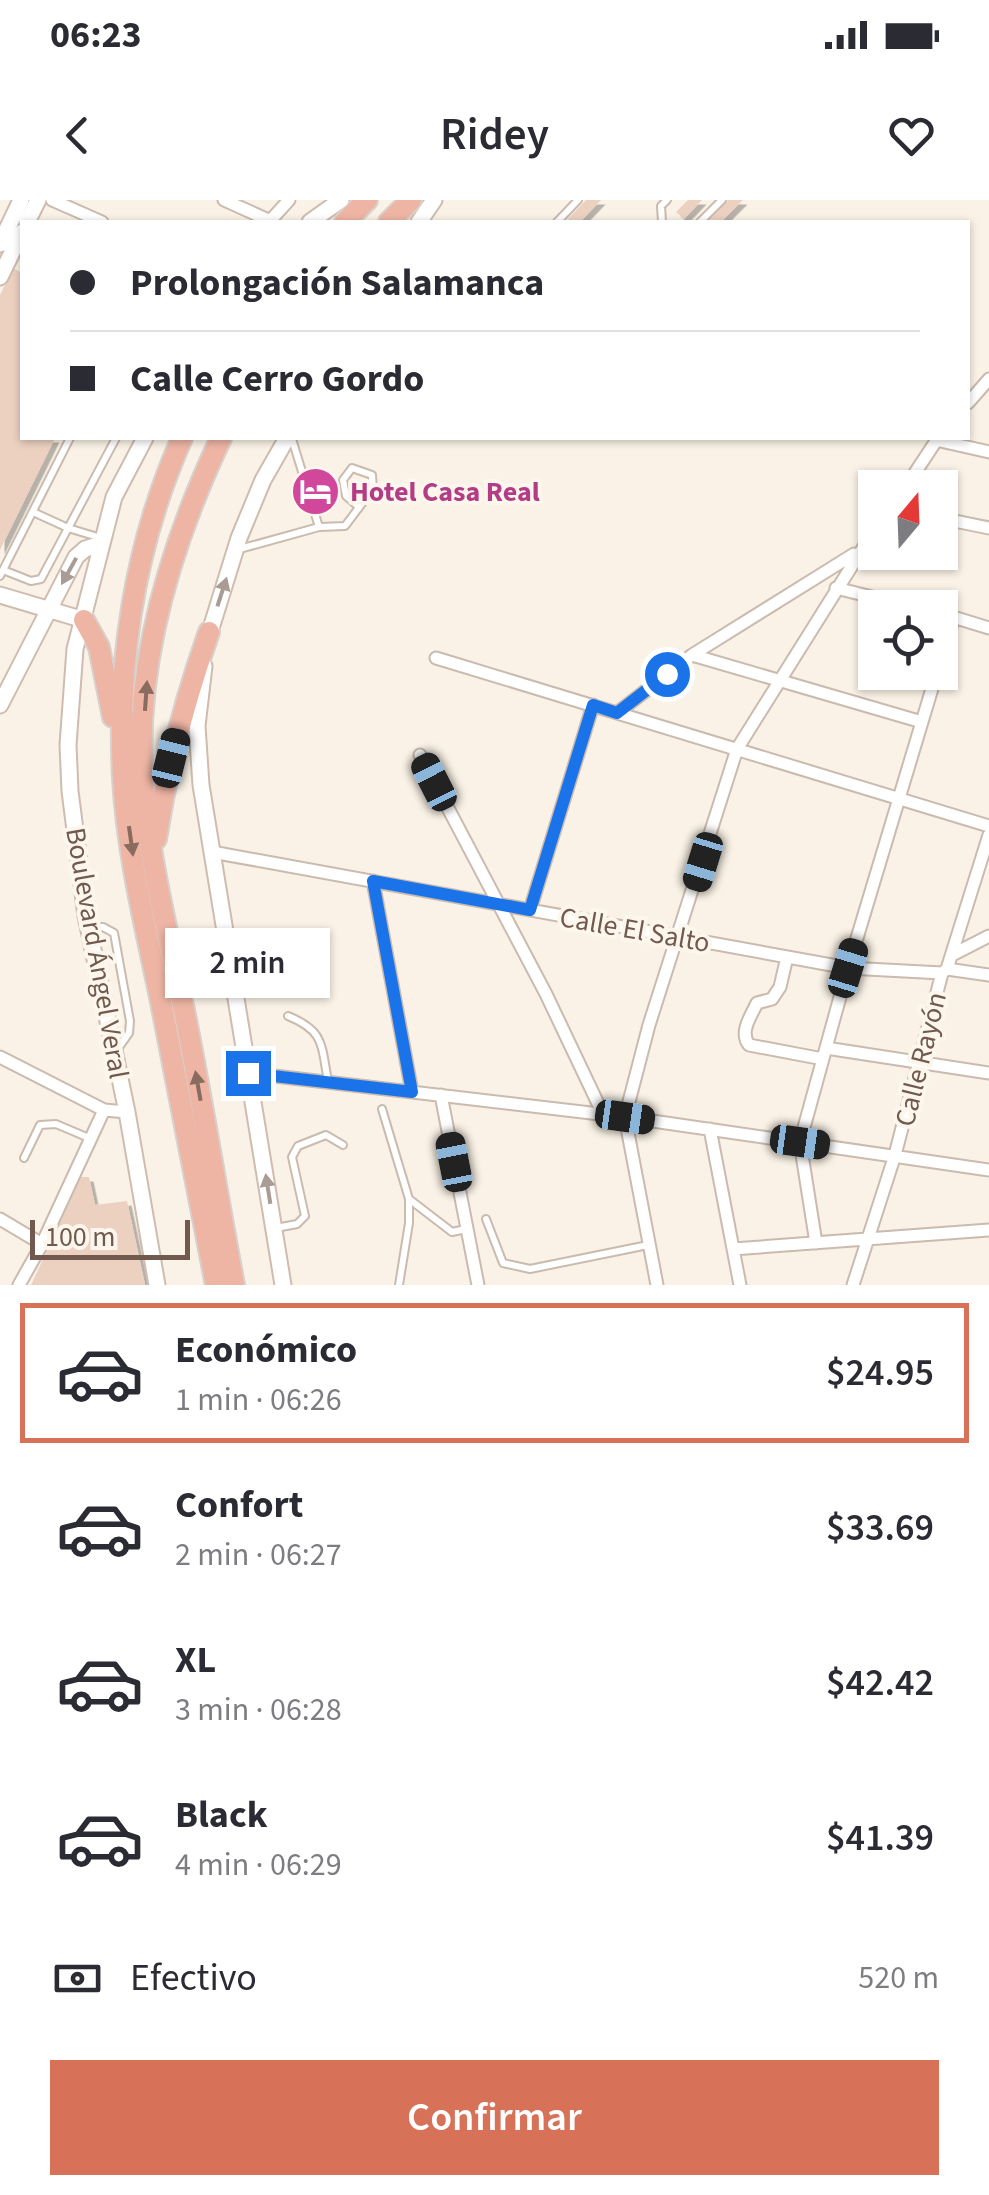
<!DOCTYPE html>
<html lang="es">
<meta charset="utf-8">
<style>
:root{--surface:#fff;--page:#f7f7f7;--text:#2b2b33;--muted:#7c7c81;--line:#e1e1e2;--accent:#d77258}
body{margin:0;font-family:"Source Sans 3",sans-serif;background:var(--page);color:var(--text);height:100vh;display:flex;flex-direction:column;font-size:38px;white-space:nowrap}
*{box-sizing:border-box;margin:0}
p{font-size:32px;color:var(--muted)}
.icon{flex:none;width:55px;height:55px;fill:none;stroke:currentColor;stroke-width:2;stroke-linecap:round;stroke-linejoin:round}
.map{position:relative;height:1085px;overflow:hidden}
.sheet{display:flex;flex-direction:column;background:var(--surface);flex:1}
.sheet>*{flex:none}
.banner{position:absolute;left:20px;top:20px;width:950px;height:220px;border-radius:0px;box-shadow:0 2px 8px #0004;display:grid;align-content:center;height:220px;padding:0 50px;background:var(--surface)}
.needle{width:65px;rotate:19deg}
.controls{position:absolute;left:858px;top:270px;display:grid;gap:20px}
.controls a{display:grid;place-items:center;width:100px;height:100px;border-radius:0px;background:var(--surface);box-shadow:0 2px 8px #0004;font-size:50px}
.scale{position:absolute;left:30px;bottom:25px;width:160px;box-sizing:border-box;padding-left:10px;border:5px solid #71594e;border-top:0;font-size:28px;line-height:35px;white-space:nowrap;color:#71594e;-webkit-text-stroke:8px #fdf6ec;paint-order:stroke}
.end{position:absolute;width:45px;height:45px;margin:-22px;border:12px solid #1a73e8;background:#fff;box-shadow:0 0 0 5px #fff}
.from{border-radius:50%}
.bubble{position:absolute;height:70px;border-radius:0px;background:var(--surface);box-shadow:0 2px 8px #0004;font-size:32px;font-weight:600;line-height:70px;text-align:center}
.car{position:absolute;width:30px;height:60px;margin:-30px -15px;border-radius:12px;box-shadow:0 0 8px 2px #0007;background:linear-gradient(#222 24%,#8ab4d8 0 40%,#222 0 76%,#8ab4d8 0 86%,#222 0)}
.banner b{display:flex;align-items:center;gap:35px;height:95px;font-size:38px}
.banner b+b{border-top:2px solid var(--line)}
.banner i{width:25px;height:25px;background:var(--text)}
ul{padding:18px 0 0;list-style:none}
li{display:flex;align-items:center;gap:30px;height:140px;margin:0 20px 15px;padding:0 30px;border:5px solid transparent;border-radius:0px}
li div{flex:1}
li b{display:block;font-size:38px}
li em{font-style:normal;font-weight:600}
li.selected{border-color:var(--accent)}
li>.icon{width:90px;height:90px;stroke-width:1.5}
.pay{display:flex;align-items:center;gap:25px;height:110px;padding:0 50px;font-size:38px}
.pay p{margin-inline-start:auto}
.button{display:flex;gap:20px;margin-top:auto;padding:20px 50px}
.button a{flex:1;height:115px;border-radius:0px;background:var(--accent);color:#fff;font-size:40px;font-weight:600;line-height:115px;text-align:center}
.status{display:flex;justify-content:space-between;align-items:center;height:70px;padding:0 50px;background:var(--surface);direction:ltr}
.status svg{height:28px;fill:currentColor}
header{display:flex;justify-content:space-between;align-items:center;height:130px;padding:0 50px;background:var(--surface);font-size:45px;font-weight:600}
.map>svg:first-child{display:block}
.building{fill:#ecd1c1;filter:url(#shadow)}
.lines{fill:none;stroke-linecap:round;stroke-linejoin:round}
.lane-casing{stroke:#cbbaae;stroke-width:10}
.street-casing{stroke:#cbbaae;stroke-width:15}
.secondary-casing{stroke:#cfbcae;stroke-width:19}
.highway-casing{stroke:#d7d1cd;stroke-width:24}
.lane{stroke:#fff;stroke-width:6}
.street{stroke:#fff;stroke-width:11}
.secondary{stroke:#fff;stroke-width:15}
.highway{stroke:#eeb5a4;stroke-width:20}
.oneway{fill:#aa9b95}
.oneway2{fill:#8a6b5f}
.route{stroke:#1a73e8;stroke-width:12}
.labels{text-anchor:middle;stroke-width:8;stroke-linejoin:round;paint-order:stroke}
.hotel-label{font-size:28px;font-weight:bold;fill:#b23c85;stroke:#fdf6ec;text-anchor:start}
.street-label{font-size:28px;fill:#71594e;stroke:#fdf6ec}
</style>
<div class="status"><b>06:23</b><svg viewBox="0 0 49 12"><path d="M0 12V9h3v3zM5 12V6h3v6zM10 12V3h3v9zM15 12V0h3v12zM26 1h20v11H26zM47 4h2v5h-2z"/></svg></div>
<header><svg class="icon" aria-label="back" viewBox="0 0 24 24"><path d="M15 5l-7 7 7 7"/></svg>Ridey<svg class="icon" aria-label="heart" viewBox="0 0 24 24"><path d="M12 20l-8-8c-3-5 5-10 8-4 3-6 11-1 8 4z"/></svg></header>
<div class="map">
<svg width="989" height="1085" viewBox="0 0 989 1085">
<defs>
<filter id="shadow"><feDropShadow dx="4.5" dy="4.5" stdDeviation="0" flood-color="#0004"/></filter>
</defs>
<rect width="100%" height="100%" fill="#faf2e6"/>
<path class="building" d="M586 0H601L580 22H565Z
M688 0H702L684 19 676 12Z
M728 0H743L721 22H707Z
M13 68 22 73V238H55L0 350V95Z
M81 977H89L95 1005 127 1001 145 1085H31Z"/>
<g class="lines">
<defs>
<path id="lane" d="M557 22 578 0
M662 22 661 6 667 0
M700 22 722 0
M33 312 68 328 101 338
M319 327 345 326 373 289 372 275 352 268 343 280 346 296 359 307
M236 350 319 327 292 239
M3 370 31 381 41 379 116 238
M0 376 70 238
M90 727H103L114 733 130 821 129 833 117 850
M288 816C325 831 321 845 328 881
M382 909 409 999 452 1032 466 1029
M24 958 40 925 56 924 89 938
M486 1019 503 1063 530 1069 648 1045
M276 1028 297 1024 305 1016 292 957 298 946 326 935 343 945
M399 1085 409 1023V1000"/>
<path id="street" d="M52 0 102 22
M224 0 273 22
M269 22 289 0
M968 203 989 179
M936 240 989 252
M905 288 938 238
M940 318 989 328
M836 388 916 408
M940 413 989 428
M692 455 922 522
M436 458 989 626
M940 464 954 417
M617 513 692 455 854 354
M420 555 546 794 603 914
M212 652 848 768 942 773
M373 681 412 892
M530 710 593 505
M952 755 989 736
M787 757 780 787 772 799 757 803C751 816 739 832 749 845L823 859
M947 769 989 775
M826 848 989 873
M0 857 104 910 127 912
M249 873 625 917 989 970
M441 895 478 1085
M710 929 740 1085
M0 1019 42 1044
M816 1043 800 942 848 768 937 472
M733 1049 989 1030
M19 1085 42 1044 104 910
M657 1085 625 917 649 825 737 549 875 329
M853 1085 895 955 942 773 947 769 989 635"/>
<path id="secondary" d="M27 22 38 0
M310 22 341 0
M419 22 434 0
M0 44 21 0
M0 77 22 32
M145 238 114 297 75 449 68 545 70 591 86 716 127 912 157 1085
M0 395 84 420
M208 438 239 338 263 280 287 238
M204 466 197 526 201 585 283 1085
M0 505 76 357 85 349 101 344"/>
<path id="highway" d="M345 22 367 0
M389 22 411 0
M182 238C135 344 117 461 123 578 127 653 146 729 161 802 179 896 198 991 216 1085
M221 238C169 348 131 475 144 598 152 671 170 743 185 815 203 905 217 995 234 1085
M84 420 99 447 113 517
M156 639C167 568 185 500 209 432"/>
</defs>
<use href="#lane" class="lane-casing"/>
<use href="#street" class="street-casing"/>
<use href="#secondary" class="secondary-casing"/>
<use href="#highway" class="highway-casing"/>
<use href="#lane" class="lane"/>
<use href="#street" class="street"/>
<use href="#secondary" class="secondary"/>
<use href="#highway" class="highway"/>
</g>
<defs><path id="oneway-solid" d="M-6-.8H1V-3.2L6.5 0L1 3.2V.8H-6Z" transform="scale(2.5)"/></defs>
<g class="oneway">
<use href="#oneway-solid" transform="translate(69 371) rotate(119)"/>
<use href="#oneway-solid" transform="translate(222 392) rotate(-72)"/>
<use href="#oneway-solid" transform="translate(268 989) rotate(-99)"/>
</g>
<g class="oneway2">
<use href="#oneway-solid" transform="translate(146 496) rotate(-86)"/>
<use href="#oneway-solid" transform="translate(131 641) rotate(82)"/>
<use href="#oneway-solid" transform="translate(198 886) rotate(-100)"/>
</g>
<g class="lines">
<path class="route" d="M248 873 412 892 373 681 530 710 593 505 617 513 667 474"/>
</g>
<defs>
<symbol id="hotel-disc" viewBox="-11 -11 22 22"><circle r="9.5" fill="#d1479c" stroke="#fdf6ec"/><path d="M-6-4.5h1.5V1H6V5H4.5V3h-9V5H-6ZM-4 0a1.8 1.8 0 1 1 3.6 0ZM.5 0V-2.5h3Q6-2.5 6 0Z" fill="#fff"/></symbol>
</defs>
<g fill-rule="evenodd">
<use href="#hotel-disc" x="288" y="264" width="55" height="55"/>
</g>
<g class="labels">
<g class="hotel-label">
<text x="350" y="301">Hotel Casa Real</text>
</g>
<g class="street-label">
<text transform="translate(635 729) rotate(10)" y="10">Calle El Salto</text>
<text transform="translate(98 753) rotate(80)" y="10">Boulevard Ángel Veral</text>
<text transform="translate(920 859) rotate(-76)" y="10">Calle Rayón</text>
</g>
</g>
</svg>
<div class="controls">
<a><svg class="needle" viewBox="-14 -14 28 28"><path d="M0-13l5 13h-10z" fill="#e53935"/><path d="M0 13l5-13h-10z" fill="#7c7c81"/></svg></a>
<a><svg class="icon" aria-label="locate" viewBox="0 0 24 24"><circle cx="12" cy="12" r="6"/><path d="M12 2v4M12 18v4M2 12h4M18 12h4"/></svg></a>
</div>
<div class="scale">100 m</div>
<i class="end from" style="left:667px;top:474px"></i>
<i class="end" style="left:248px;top:873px"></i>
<div class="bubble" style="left:165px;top:728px;width:165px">2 min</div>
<i class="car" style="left:171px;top:558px;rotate:14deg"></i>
<i class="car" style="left:434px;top:582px;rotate:333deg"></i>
<i class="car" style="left:703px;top:662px;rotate:197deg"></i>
<i class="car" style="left:848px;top:768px;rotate:17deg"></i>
<i class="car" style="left:625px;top:917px;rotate:98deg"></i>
<i class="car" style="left:800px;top:942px;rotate:98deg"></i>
<i class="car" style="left:454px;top:962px;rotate:349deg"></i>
<div class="banner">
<b><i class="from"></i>Prolongación Salamanca</b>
<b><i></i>Calle Cerro Gordo</b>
</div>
</div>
<section class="sheet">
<ul>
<li class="selected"><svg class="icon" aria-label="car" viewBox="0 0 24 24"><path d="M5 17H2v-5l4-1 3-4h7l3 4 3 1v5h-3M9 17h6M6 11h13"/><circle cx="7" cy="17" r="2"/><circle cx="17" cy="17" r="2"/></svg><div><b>Económico</b><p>1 min · 06:26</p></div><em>$24.95</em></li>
<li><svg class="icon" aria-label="car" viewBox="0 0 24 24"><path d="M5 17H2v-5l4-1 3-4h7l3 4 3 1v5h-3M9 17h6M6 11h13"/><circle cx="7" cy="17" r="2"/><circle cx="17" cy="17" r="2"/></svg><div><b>Confort</b><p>2 min · 06:27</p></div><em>$33.69</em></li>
<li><svg class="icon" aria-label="car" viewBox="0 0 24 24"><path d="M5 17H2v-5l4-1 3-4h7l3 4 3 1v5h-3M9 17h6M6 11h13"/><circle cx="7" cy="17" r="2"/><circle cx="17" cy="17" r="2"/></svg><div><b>XL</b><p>3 min · 06:28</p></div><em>$42.42</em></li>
<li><svg class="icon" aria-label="car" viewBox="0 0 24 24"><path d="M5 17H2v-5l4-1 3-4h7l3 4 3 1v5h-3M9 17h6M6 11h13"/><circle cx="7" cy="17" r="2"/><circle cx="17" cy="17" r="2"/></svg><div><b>Black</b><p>4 min · 06:29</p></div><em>$41.39</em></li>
</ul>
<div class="pay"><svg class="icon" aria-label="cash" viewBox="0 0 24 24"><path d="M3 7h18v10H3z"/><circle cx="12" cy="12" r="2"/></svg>Efectivo<p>520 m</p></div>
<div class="button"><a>Confirmar</a></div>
</section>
